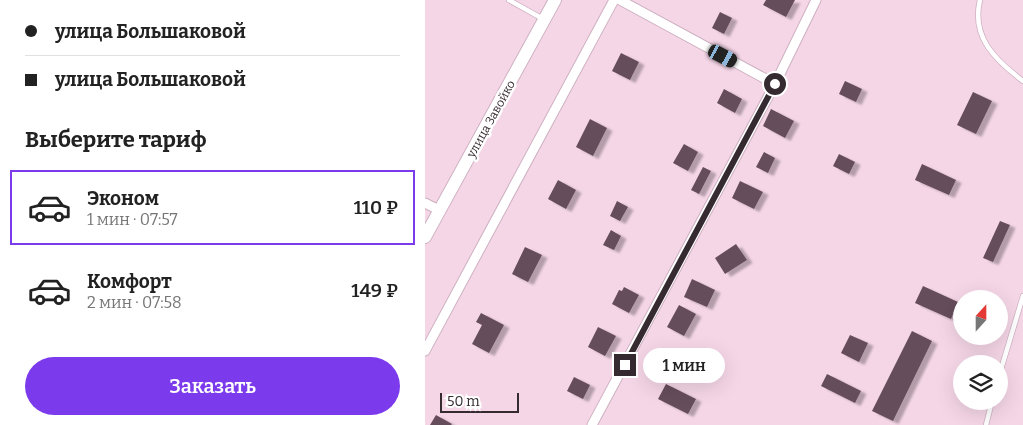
<!DOCTYPE html>
<html lang="ru">
<meta charset="utf-8">
<style>
:root{--surface:#fff;--page:#f6f6f6;--text:#222;--muted:#767676;--line:#e0e0e0;--accent:#7c3aed}
body{margin:0;font-family:Bitter,serif;background:var(--page);color:var(--text);height:100vh;display:flex;flex-direction:column;font-size:19px;white-space:nowrap}
*{box-sizing:border-box;margin:0}
p{font-size:16px;color:var(--muted)}
.icon{flex:none;width:28px;height:28px;fill:none;stroke:currentColor;stroke-width:2;stroke-linecap:round;stroke-linejoin:round}
.map{position:relative;flex:1;overflow:hidden}
.drawer{display:flex;flex-direction:column;background:var(--surface);width:425px}
.drawer>*{flex:none}
.banner{display:grid;align-content:center;height:110px;padding:0 25px;background:var(--surface)}
.needle{width:32px;rotate:21deg}
.tools{position:absolute;left:528px;top:290px;display:grid;gap:10px}
.tools a{display:grid;place-items:center;width:55px;height:55px;border-radius:50%;background:var(--surface);box-shadow:0 5px 20px #0002;font-size:25px}
.scale{position:absolute;left:15px;bottom:12px;width:79px;box-sizing:border-box;padding-left:5px;border:2px solid #352a30;border-top:0;font-size:14px;line-height:18px;white-space:nowrap;color:#352a30;-webkit-text-stroke:4px #fff;paint-order:stroke}
.end{position:absolute;width:22px;height:22px;margin:-11px;border:6px solid #352a30;background:#fff;box-shadow:0 0 0 2px #fff}
.from{border-radius:50%}
.bubble{position:absolute;height:35px;border-radius:18px;background:var(--surface);box-shadow:0 5px 20px #0002;font-size:16px;font-weight:600;line-height:35px;text-align:center}
.car{position:absolute;width:15px;height:30px;margin:-15px -8px;border-radius:6px;box-shadow:0 0 4px 1px #0007;background:linear-gradient(#222 24%,#8ab4d8 0 40%,#222 0 76%,#8ab4d8 0 86%,#222 0)}
.banner b{display:flex;align-items:center;gap:18px;height:48px;font-size:19px}
.banner b+b{border-top:1px solid var(--line)}
.banner i{width:12px;height:12px;background:var(--text)}
ul{padding:0;list-style:none}
li{display:flex;align-items:center;gap:15px;height:75px;margin:0 10px 8px;padding:0 15px;border:2px solid transparent;border-radius:0px}
li div{flex:1}
li b{display:block;font-size:19px}
li em{font-style:normal;font-weight:600}
li.selected{border-color:var(--accent)}
li>.icon{width:45px;height:45px;stroke-width:1.5}
h2{padding:0 25px;font-size:22px;line-height:60px}
.primary-button{display:flex;gap:10px;margin-top:auto;padding:10px 25px}
.primary-button a{flex:1;height:58px;border-radius:30px;background:var(--accent);color:#fff;font-size:20px;font-weight:600;line-height:58px;text-align:center}
main{display:flex;flex:1;min-height:0}
.map>svg:first-child{display:block}
.building{fill:#664d5c;filter:url(#shadow)}
.lines{fill:none;stroke-linecap:round;stroke-linejoin:round}
.service-casing{stroke:#cdb0c0;stroke-width:6}
.minor-casing{stroke:#cdb0c0;stroke-width:11}
.secondary-casing{stroke:#cdb0c0;stroke-width:14}
.service{stroke:#fff;stroke-width:4.5}
.minor{stroke:#fff;stroke-width:9}
.secondary{stroke:#fff;stroke-width:12}
.route{stroke:#352a30;stroke-width:6}
.labels{text-anchor:middle;stroke-width:5;stroke-linejoin:round;paint-order:stroke}
.street-label{font-size:12px;fill:#352a30;stroke:#fff}
</style>
<main>
<section class="drawer">
<div class="banner">
<b><i class="from"></i>улица Большаковой</b>
<b><i></i>улица Большаковой</b>
</div>
<h2>Выберите тариф</h2>
<ul>
<li class="selected"><svg class="icon" aria-label="car" viewBox="0 0 24 24"><path d="M5 17H2v-5l4-1 3-4h7l3 4 3 1v5h-3M9 17h6M6 11h13"/><circle cx="7" cy="17" r="2"/><circle cx="17" cy="17" r="2"/></svg><div><b>Эконом</b><p>1 мин · 07:57</p></div><em>110 ₽</em></li>
<li><svg class="icon" aria-label="car" viewBox="0 0 24 24"><path d="M5 17H2v-5l4-1 3-4h7l3 4 3 1v5h-3M9 17h6M6 11h13"/><circle cx="7" cy="17" r="2"/><circle cx="17" cy="17" r="2"/></svg><div><b>Комфорт</b><p>2 мин · 07:58</p></div><em>149 ₽</em></li>
</ul>
<div class="primary-button"><a>Заказать</a></div>
</section>
<div class="map">
<svg width="598" height="425" viewBox="0 0 598 425">
<defs>
<filter id="shadow"><feDropShadow dx="5.5" dy="3" stdDeviation="1" flood-color="#0004"/></filter>
</defs>
<rect width="100%" height="100%" fill="#f5d6e7"/>
<path class="building" d="M341 0H370L361 17 338 5Z
M295 12 307 18 299 34 287 28Z
M196 53 214 62 205 80 187 71Z
M420 81 437 89 431 102 414 94Z
M299 89 317 99 310 113 292 103Z
M548 92 567 101 551 134 532 125Z
M346 109 369 121 360 138 338 126Z
M165 119 182 128 168 156 151 147Z
M259 144 273 152 263 171 248 163Z
M339 152 350 158 343 173 331 167Z
M414 154 430 162 424 174 408 166Z
M497 164 531 180 524 195 490 180Z
M278 167 286 171 274 194 266 190Z
M133 180 151 190 141 209 123 199Z
M315 181 338 192 329 209 307 198Z
M192 201 203 207 195 221 185 216Z
M575 221 585 225 568 262 558 258Z
M186 230 196 236 189 250 178 245Z
M311 244 322 260 300 274 290 258Z
M100 247 117 255 103 282 87 274Z
M267 279 290 290 282 307 259 297Z
M498 286 533 302 526 319 490 303Z
M199 287 214 295 204 313 187 304 194 290 197 291Z
M254 305 271 314 259 336 242 327Z
M56 313 79 325 64 353 47 344 57 325 51 322Z
M173 327 191 336 180 356 163 347Z
M487 331 507 341 468 421 447 411Z
M425 335 443 343 434 362 416 353Z
M402 374 436 391 430 403 396 386Z
M149 377 165 385 158 399 142 391Z
M241 384 271 399 263 414 233 399Z
M11 415 27 424 26 425H5Z"/>
<g class="lines">
<defs>
<path id="service" d="M84 0 118 19
M555 0C546 37 570 60 598 81
M574 376 598 296
M561 425 567 401"/>
<path id="minor" d="M195 0 350 84
M0 203 14 210
M0 351 189 0
M167 425 350 84 391 0"/>
<path id="secondary" d="M0 237 130 0"/>
</defs>
<use href="#service" class="service-casing"/>
<use href="#minor" class="minor-casing"/>
<use href="#secondary" class="secondary-casing"/>
<use href="#service" class="service"/>
<use href="#minor" class="minor"/>
<use href="#secondary" class="secondary"/>
</g>
<g class="lines">
<path class="route" d="M200 365 350 84"/>
</g>
<g class="labels">
<g class="street-label">
<text transform="translate(66 119) rotate(-61)" y="4">улица Завойко</text>
</g>
</g>
</svg>
<div class="tools">
<a><svg class="needle" viewBox="-14 -14 28 28"><path d="M0-13l5 13h-10z" fill="#e53935"/><path d="M0 13l5-13h-10z" fill="#767676"/></svg></a>
<a><svg class="icon" aria-label="layers" viewBox="0 0 24 24"><path d="M12 4l9 5-9 5-9-5zM3 14l9 5 9-5"/></svg></a>
</div>
<div class="scale">50 m</div>
<i class="end from" style="left:350px;top:84px"></i>
<i class="end" style="left:200px;top:365px"></i>
<div class="bubble" style="left:218px;top:348px;width:82px">1 мин</div>
<i class="car" style="left:298px;top:56px;rotate:118deg"></i>
</div>
</main>
